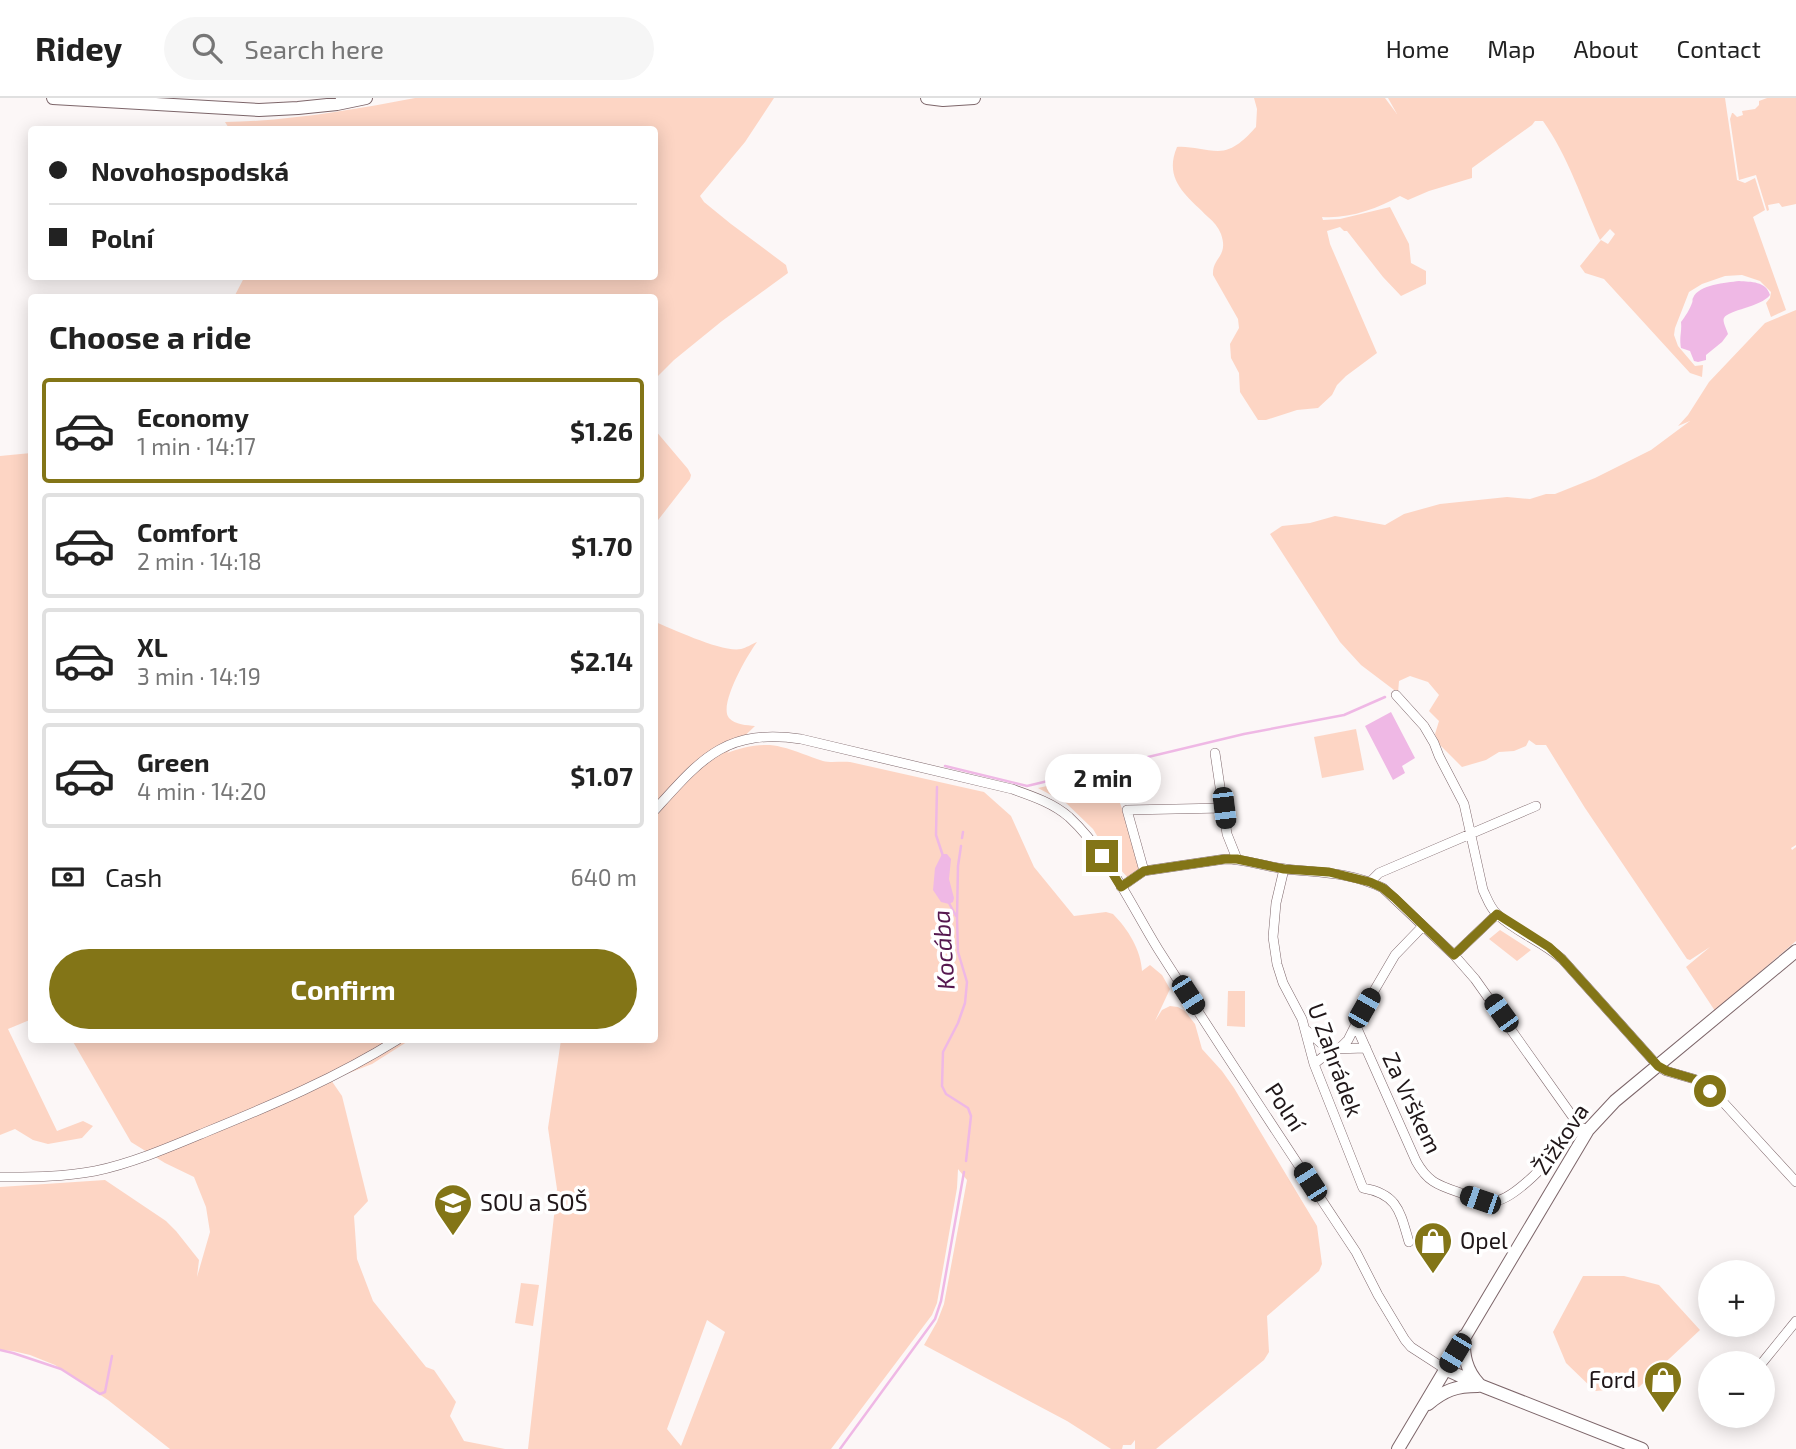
<!DOCTYPE html>
<meta charset="utf-8">
<style>
:root{--surface:#fff;--page:#f6f6f6;--text:#222;--muted:#767676;--line:#e0e0e0;--accent:#837517}
body{margin:0;font-family:"Exo 2",sans-serif;background:var(--page);color:var(--text);height:100vh;display:flex;flex-direction:column;font-size:26px;white-space:nowrap}
*{box-sizing:border-box;margin:0}
p{font-size:23px;color:var(--muted)}
.icon{flex:none;width:38px;height:38px;fill:none;stroke:currentColor;stroke-width:2;stroke-linecap:round;stroke-linejoin:round}
.map{position:relative;flex:1;overflow:hidden}
.drawer{position:absolute;left:28px;top:196px;width:630px;height:749px;display:flex;flex-direction:column;background:var(--surface);border-radius:7px;box-shadow:0 4px 18px #0003}
.drawer>*{flex:none}
.hud{position:absolute;left:28px;top:28px;width:630px;height:154px;border-radius:7px;box-shadow:0 4px 18px #0003;display:grid;align-content:center;height:154px;padding:0 21px;background:var(--surface)}
.buttons{position:absolute;left:1698px;top:1162px;display:grid;gap:14px}
.buttons a{display:grid;place-items:center;width:77px;height:77px;border-radius:50%;background:var(--surface);box-shadow:0 4px 18px #0003;font-size:35px}
.end{position:absolute;width:32px;height:32px;margin:-16px;border:9px solid #837517;background:#fff;box-shadow:0 0 0 4px #fff}
.from{border-radius:50%}
.bubble{position:absolute;height:49px;border-radius:24px;background:var(--surface);box-shadow:0 4px 18px #0003;font-size:23px;font-weight:700;line-height:49px;text-align:center}
.car{position:absolute;width:21px;height:42px;margin:-21px -10px;border-radius:9px;box-shadow:0 0 5px 2px #0007;background:linear-gradient(#222 24%,#8ab4d8 0 40%,#222 0 76%,#8ab4d8 0 86%,#222 0)}
.hud b{display:flex;align-items:center;gap:24px;height:66px;font-size:26px}
.hud b+b{border-top:2px solid var(--line)}
.hud i{width:18px;height:18px;background:var(--text)}
ul{padding:0;list-style:none}
li{display:flex;align-items:center;gap:21px;height:105px;margin:0 14px 10px;padding:0 7px;border:4px solid var(--line);border-radius:7px}
li div{flex:1}
li b{display:block;font-size:26px}
li em{font-style:normal;font-weight:700}
li.active{border-color:var(--accent)}
li>.icon{width:63px;height:63px;stroke-width:1.5}
h2{padding:0 21px;font-size:32px;line-height:84px}
.pay{display:flex;align-items:center;gap:18px;height:77px;padding:0 21px;font-size:26px}
.pay p{margin-inline-start:auto}
.button{display:flex;gap:14px;margin-top:auto;padding:14px 21px}
.button a{flex:1;height:80px;border-radius:42px;background:var(--accent);color:#fff;font-size:28px;font-weight:700;line-height:80px;text-align:center}
header{display:flex;align-items:center;gap:42px;box-sizing:border-box;height:98px;padding:0 35px;background:var(--surface);border-bottom:2px solid var(--line)}
header strong{font-size:33px}
nav{display:flex;gap:38px;margin-inline-start:auto;font-size:24px}
.search{width:490px;height:63px;background:var(--page);display:flex;align-items:center;gap:18px;box-sizing:border-box;padding:0 24px;border-radius:38px;color:var(--muted);font-size:26px}
.map>svg:first-child{display:block}
.green{fill:#fdd5c4;fill-rule:evenodd}
.water{fill:#efb8e5}
.lines{fill:none;stroke-linecap:round;stroke-linejoin:round}
.stream{stroke:#efb8e5;stroke-width:2.5}
.street-casing{stroke:#7d666a;stroke-width:10}
.secondary-casing{stroke:#7d666a;stroke-width:14}
.street{stroke:#fff;stroke-width:9}
.secondary{stroke:#fff;stroke-width:12}
.route{stroke:#837517;stroke-width:9}
.labels{text-anchor:middle;stroke-width:7;stroke-linejoin:round;paint-order:stroke}
.street-label{font-size:23px;fill:#201719;stroke:#fff}
.poi-label{font-size:23px;fill:#201719;stroke:#fff;text-anchor:start}
.water-label{font-size:24px;font-style:italic;fill:#56184f;stroke:#fff}
</style>
<header>
<strong>Ridey</strong>
<div class="search"><svg class="icon" aria-label="search" viewBox="0 0 24 24"><circle cx="10" cy="10" r="6"/><path d="M15 15l6 6"/></svg>Search here</div>
<nav><a>Home</a><a>Map</a><a>About</a><a>Contact</a></nav>
</header>
<div class="map">
<svg width="1796" height="1351" viewBox="0 0 1796 1351">
<rect width="100%" height="100%" fill="#fcf7f7"/>
<path class="green" d="M415 0H774L745 44 700 98 704 104 731 126 786 167 788 175 722 223 674 262 655 281 654 200 234 199 245 178H654V32H230L225 24C289 23 352 12 415 0Z
M1254 0H1385L1397 16 1388 0H1725L1737 82 1745 85 1755 80 1765 112 1753 119 1786 212 1771 219 1766 205 1770 200 1771 194 1760 183 1742 177 1725 178 1702 186 1689 194 1675 230 1674 237 1678 248 1695 268 1703 267 1702 279 1690 275 1604 181 1585 175 1580 168 1601 142 1608 146 1615 136 1610 131 1600 142C1582 102 1568 58 1543 23H1535L1532 27 1472 70V80L1429 93 1408 102 1400 98C1377 111 1348 121 1322 119L1323 122 1340 121 1390 109 1409 146 1411 165 1426 173V186L1401 198 1383 179 1347 133H1344L1340 129 1327 133 1330 146 1377 255 1346 278 1337 287 1332 297 1318 310 1297 312 1266 322H1258L1240 294 1239 275 1231 260 1230 246 1239 230 1238 221 1213 177C1212 159 1229 159 1221 136 1218 129 1214 124 1208 119 1187 98 1163 82 1177 49 1191 48 1204 53 1218 53 1234 53 1246 40 1256 29L1257 11Z
M1767 0H1796V106L1782 109 1779 105 1768 107 1769 112 1767 113 1756 77 1739 82 1730 21 1732 15H1733L1737 19 1743 17 1742 13 1755 11 1759 7V3Z
M1796 212V747L1791 750 1792 752 1796 749V843L1715 913 1686 869 1710 849 1690 862 1687 861 1585 710 1546 647H1536L1529 642 1526 648 1514 653 1499 654 1486 662 1462 669 1440 647 1435 636 1439 623 1429 613 1439 597 1428 584 1410 578 1399 583 1398 595 1361 567 1340 544 1270 436 1282 428 1310 425 1335 418 1385 427 1404 416 1440 406 1507 399 1530 401 1546 396H1555L1595 380 1651 352 1690 323 1678 328 1688 317 1709 284 1765 225Z
M655 332 688 371 691 377 690 381 655 426Z
M31 355 32 921 8 931 57 1033 83 1023 93 1028 82 1040 48 1046 33 1042 15 1031 0 1037V358Z
M655 524C673 531 723 555 741 551 746 550 752 546 757 544 748 556 718 607 729 620 735 627 747 627 755 628L727 655C743 649 765 644 781 649 796 652 809 659 823 663 831 665 841 663 850 664L984 694 1011 718 1034 769 1074 818 1106 814 1113 816C1128 831 1141 852 1142 873L1150 867 1162 877 1170 891 1155 923 1162 912 1170 908 1178 909 1185 913 1195 926 1202 951 1222 973 1234 990 1317 1128 1322 1166 1319 1173 1267 1218 1269 1254 1264 1262 1156 1351H1135V1342L1131 1347H1123L1122 1351H1111L1067 1323 924 1247 937 1224 944 1206 967 1082 958 1071 957 1090 937 1205 932 1217 831 1351H528L557 1091 548 1030 561 942H654ZM707 1222 725 1234 681 1348 667 1331Z
M1356 631 1364 672 1322 680 1314 639Z
M1109 674 1132 739 1140 771 1128 780 1111 761 1093 731 1066 705 1038 690Z
M1500 832 1531 852 1517 863 1489 841Z
M1228 893H1245V929L1227 928Z
M72 942H410L372 966 331 982 342 998 368 1103 354 1118 357 1161 373 1203 426 1269 434 1272 456 1304 450 1318 464 1343 505 1351H170L108 1302 55 1267 30 1257 13 1253 0 1252V1089L105 1082 166 1123 176 1133 199 1162 197 1179 210 1134 206 1109 194 1079 165 1065 131 1044Z
M1583 1178H1624L1659 1187 1700 1232 1639 1289 1595 1293 1566 1265 1553 1234Z
M521 1185 539 1187 533 1228 515 1225Z"/>
<path class="water" d="M1739 183C1751 184 1766 183 1770 197 1761 209 1728 212 1724 220 1722 223 1727 232 1728 236L1722 244 1706 257V262L1698 264 1694 263 1690 253 1681 250C1679 238 1682 235 1681 224 1685 219 1690 211 1692 205 1693 203 1692 201 1693 200 1699 186 1726 185 1739 183Z
M1391 614 1415 660 1402 668 1405 675 1393 682 1365 628Z
M942 756H947L951 761 949 781 954 800 953 804 949 806 941 804 933 792 935 770Z"/>
<g class="lines">
<path class="stream" d="M945 668 1027 688 1244 636 1344 617 1385 599
M937 689 936 737 943 758
M962 740 963 734
M961 748 958 768 957 820 958 854 967 884 965 905 958 925 943 954 942 988 946 996 968 1010 971 1018 966 1063
M949 805 956 818
M0 1252 13 1255 61 1271 100 1296 105 1294 112 1258
M840 1351 935 1221 941 1203 964 1074"/>
<defs>
<path id="street" d="M1396 597 1424 628 1434 645 1439 658 1464 706 1483 792C1487 800 1490 810 1497 816 1515 834 1542 843 1562 861L1658 968 1666 973 1694 981 1723 1004 1796 1084
M1215 655 1227 736 1237 761
M654 713C701 661 725 630 801 641L1012 691C1032 698 1053 705 1069 719 1107 754 1131 807 1158 851 1223 953 1289 1053 1356 1154L1378 1197 1405 1242 1411 1249 1445 1271
M1284 771 1276 805 1274 828 1273 839 1277 866 1283 885 1302 921 1314 966 1363 1090C1398 1096 1400 1114 1409 1144
M1144 773 1127 712 1224 710
M1370 784 1379 775 1536 708
M1121 789 1144 773 1225 761C1246 761 1265 769 1286 771 1321 775 1350 774 1383 790L1454 857 1475 881 1580 1029 1588 1032
M1454 857 1497 816
M1356 928 1416 1063C1427 1083 1437 1087 1458 1094 1470 1098 1482 1104 1495 1103 1518 1101 1563 1047 1580 1029
M1306 932 1322 946 1333 951
M1339 951 1348 942 1364 910 1395 857 1423 828
M1314 966 1333 951 1366 950
M0 1079C32 1079 64 1079 95 1073 133 1065 170 1049 206 1034 272 1007 336 980 397 942
M1762 1265 1796 1223"/>
<path id="secondary" d="M53 0 259 12 298 10 337 6 366 0
M927 0 943 2 974 0
M1464 1238C1463 1257 1466 1272 1479 1286
M1445 1271 1482 1288 1642 1351
M1428 1306C1445 1292 1456 1288 1478 1288
M1398 1351 1588 1032 1615 1003 1796 853"/>
</defs>
<use href="#street" class="street-casing"/>
<use href="#secondary" class="secondary-casing"/>
<use href="#street" class="street"/>
<use href="#secondary" class="secondary"/>
</g>
<g class="lines">
<path class="route" d="M1102 758 1121 789 1144 773 1225 761H1237L1284 771 1329 774 1370 784 1383 790 1395 800 1454 857 1497 816 1549 849 1562 861 1658 968 1667 973 1694 981 1710 993"/>
</g>
<defs>
<symbol id="university-pin" viewBox="-11 -11 22 30"><path d="M0 17L-7.5 6A9.5 9.5 0 1 1 7.5 6Z" fill="#837517" stroke="#fff"/><path d="M0-5L7-2L0 1L-7-2ZM-4 1L0 2.5L4 1V4Q0 6-4 4Z" fill="#fff"/></symbol>
<symbol id="shop-pin" viewBox="-11 -11 22 30"><path d="M0 17L-7.5 6A9.5 9.5 0 1 1 7.5 6Z" fill="#837517" stroke="#fff"/><path d="M-5-2.5h2.3a2.7 3.5 0 0 1 5.4 0H5L5.5 6h-11ZM-1.5-2.5h3a1.5 2.3 0 0 0-3 0Z" fill="#fff"/></symbol>
</defs>
<g fill-rule="evenodd">
<use href="#university-pin" x="431" y="1083" width="44" height="60"/>
<use href="#shop-pin" x="1411" y="1121" width="44" height="60"/>
<use href="#shop-pin" x="1641" y="1260" width="44" height="60"/>
</g>
<g class="labels">
<g class="street-label">
<text transform="translate(1335 962) rotate(70)" y="8">U Zahrádek</text>
<text transform="translate(1412 1005) rotate(65)" y="8">Za Vrškem</text>
<text transform="translate(1285 1009) rotate(57)" y="8">Polní</text>
<text transform="translate(1561 1041) rotate(-56)" y="8">Žižkova</text>
</g>
<g class="poi-label">
<text x="480" y="1113">SOU a SOŠ</text>
<text x="1460" y="1151">Opel</text>
<text x="1636" y="1290" text-anchor="end">Ford</text>
</g>
<g class="water-label">
<text transform="translate(944 852) rotate(-94)" y="8">Kocába</text>
</g>
</g>
</svg>
<div class="buttons">
<a>+</a>
<a>−</a>
</div>
<i class="end from" style="left:1710px;top:993px"></i>
<i class="end" style="left:1102px;top:758px"></i>
<div class="bubble" style="left:1045px;top:656px;width:116px">2 min</div>
<i class="car" style="left:1224px;top:710px;rotate:173deg"></i>
<i class="car" style="left:1188px;top:897px;rotate:147deg"></i>
<i class="car" style="left:1364px;top:910px;rotate:30deg"></i>
<i class="car" style="left:1501px;top:915px;rotate:324deg"></i>
<i class="car" style="left:1310px;top:1084px;rotate:327deg"></i>
<i class="car" style="left:1480px;top:1102px;rotate:289deg"></i>
<i class="car" style="left:1455px;top:1255px;rotate:211deg"></i>
<div class="hud">
<b><i class="from"></i>Novohospodská</b>
<b><i></i>Polní</b>
</div>
<section class="drawer">
<h2>Choose a ride</h2>
<ul>
<li class="active"><svg class="icon" aria-label="car" viewBox="0 0 24 24"><path d="M5 17H2v-5l4-1 3-4h7l3 4 3 1v5h-3M9 17h6M6 11h13"/><circle cx="7" cy="17" r="2"/><circle cx="17" cy="17" r="2"/></svg><div><b>Economy</b><p>1 min · 14:17</p></div><em>$1.26</em></li>
<li><svg class="icon" aria-label="car" viewBox="0 0 24 24"><path d="M5 17H2v-5l4-1 3-4h7l3 4 3 1v5h-3M9 17h6M6 11h13"/><circle cx="7" cy="17" r="2"/><circle cx="17" cy="17" r="2"/></svg><div><b>Comfort</b><p>2 min · 14:18</p></div><em>$1.70</em></li>
<li><svg class="icon" aria-label="car" viewBox="0 0 24 24"><path d="M5 17H2v-5l4-1 3-4h7l3 4 3 1v5h-3M9 17h6M6 11h13"/><circle cx="7" cy="17" r="2"/><circle cx="17" cy="17" r="2"/></svg><div><b>XL</b><p>3 min · 14:19</p></div><em>$2.14</em></li>
<li><svg class="icon" aria-label="car" viewBox="0 0 24 24"><path d="M5 17H2v-5l4-1 3-4h7l3 4 3 1v5h-3M9 17h6M6 11h13"/><circle cx="7" cy="17" r="2"/><circle cx="17" cy="17" r="2"/></svg><div><b>Green</b><p>4 min · 14:20</p></div><em>$1.07</em></li>
</ul>
<div class="pay"><svg class="icon" aria-label="cash" viewBox="0 0 24 24"><path d="M3 7h18v10H3z"/><circle cx="12" cy="12" r="2"/></svg>Cash<p>640 m</p></div>
<div class="button"><a>Confirm</a></div>
</section>
</div>
